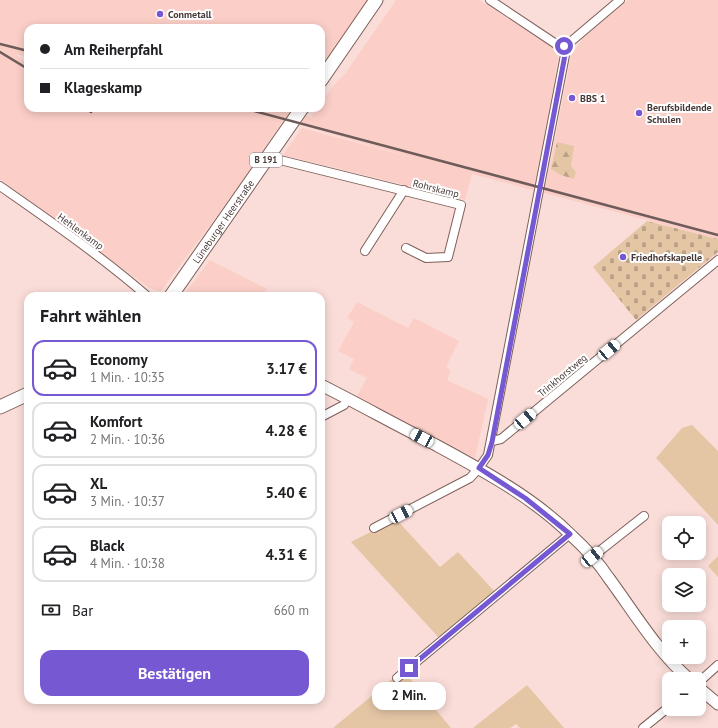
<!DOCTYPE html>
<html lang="de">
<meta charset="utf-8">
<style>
:root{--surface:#fff;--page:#f2f2f2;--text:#202124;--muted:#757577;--line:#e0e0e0;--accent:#7558d2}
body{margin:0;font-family:"PT Sans",sans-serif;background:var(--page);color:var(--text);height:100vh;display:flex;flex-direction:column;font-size:15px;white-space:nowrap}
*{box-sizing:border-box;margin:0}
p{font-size:13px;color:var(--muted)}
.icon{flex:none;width:22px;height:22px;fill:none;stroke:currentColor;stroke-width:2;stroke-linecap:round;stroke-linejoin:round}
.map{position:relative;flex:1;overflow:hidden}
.details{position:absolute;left:24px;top:292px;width:301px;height:412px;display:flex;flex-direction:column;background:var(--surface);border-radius:12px;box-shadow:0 2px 10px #0003}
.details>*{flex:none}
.guide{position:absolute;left:24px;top:24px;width:301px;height:88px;border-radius:12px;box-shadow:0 2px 10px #0003;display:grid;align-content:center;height:88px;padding:0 16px;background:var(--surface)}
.controls{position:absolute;left:662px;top:516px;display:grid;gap:8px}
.controls a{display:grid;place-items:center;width:44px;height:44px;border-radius:8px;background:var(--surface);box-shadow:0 2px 10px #0003;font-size:20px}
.end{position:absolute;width:18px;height:18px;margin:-9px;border:5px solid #7558d2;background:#fff;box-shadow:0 0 0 2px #fff}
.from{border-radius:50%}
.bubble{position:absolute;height:28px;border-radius:12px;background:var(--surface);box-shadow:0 2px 10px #0003;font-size:13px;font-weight:600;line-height:28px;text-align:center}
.car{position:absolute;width:12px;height:24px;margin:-12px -6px;border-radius:5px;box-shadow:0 0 3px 1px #0007;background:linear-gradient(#fff 24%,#345 0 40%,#fff 0 76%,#345 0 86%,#fff 0)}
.guide b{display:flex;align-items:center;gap:14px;height:38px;font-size:15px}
.guide b+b{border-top:1px solid var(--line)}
.guide i{width:10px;height:10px;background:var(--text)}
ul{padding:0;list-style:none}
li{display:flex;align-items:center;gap:12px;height:56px;margin:0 8px 6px;padding:0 8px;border:2px solid var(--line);border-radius:12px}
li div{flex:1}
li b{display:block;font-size:15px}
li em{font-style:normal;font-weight:600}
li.active{border-color:var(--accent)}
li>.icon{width:36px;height:36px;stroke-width:1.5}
h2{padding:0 16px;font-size:18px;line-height:48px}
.pay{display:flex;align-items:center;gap:10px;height:44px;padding:0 16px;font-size:15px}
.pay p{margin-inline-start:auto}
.primary-button{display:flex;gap:8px;margin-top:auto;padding:8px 16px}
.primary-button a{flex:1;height:46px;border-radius:12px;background:var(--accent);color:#fff;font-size:16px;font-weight:600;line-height:46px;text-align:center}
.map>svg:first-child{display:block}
.built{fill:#fbcfc7}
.grass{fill:#e4c6a5}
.forest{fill:url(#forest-firs)}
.cemetery{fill:url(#cemetery-stones)}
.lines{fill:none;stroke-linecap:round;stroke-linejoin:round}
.street-casing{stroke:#7e5f5a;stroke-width:10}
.secondary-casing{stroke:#7e5f5a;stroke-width:13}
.primary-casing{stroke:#7e5f5a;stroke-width:15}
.street{stroke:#fff;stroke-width:8}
.secondary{stroke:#fff;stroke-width:11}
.primary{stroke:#fff;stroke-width:13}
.rail{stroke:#6e5c5a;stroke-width:2.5}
.route{stroke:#7558d2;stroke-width:5}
.poi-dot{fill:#7558d2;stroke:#fff;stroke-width:1.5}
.labels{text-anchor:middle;stroke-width:4;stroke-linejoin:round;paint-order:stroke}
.shield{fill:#fff;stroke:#7e7473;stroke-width:1}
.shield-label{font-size:9px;font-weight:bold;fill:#473937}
.poi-label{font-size:10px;font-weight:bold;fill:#473937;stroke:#fff;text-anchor:start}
.street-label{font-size:10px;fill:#473937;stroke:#fff}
</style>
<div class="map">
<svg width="718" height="728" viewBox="0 0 718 728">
<defs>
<pattern id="forest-firs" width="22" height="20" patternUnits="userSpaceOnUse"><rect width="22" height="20" fill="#e4c6a5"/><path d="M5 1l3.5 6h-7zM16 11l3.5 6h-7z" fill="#bba287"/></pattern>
<pattern id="cemetery-stones" width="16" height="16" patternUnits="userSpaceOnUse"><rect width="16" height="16" fill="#e4c6a5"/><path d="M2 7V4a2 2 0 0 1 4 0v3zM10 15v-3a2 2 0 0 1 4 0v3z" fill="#bba287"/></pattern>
</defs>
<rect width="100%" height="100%" fill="#faddd8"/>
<path class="built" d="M0 0H367L321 68V28H28V57L15 54 28 64V108H294L290 114 311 117 318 108H321V103L335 84 345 74 396 0H479L559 52 543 147 538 166 549 170 571 56 583 38 628 0H718V239L472 174 465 200 283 155 302 128 424 161 304 126 283 121 233 194 161 291H157L148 287 0 179Z
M210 260 267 289 261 296H183Z
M357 302 408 328 414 318 459 341 446 367 451 371 447 380 488 399 475 458 356 397 367 378 349 369 354 359 338 351 354 322 347 318Z"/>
<path class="grass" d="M692 425 718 451V525L656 458 682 428Z
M396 519 440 567 458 552 496 593 440 639 351 542Z
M718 556V577L708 566Z
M403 670 451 728H333Z
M527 685 564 728H520L516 724 510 728H473Z"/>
<path class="forest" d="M557 142 574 146 571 166 576 172 574 179 561 175 551 169Z"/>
<path class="cemetery" d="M647 221 718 239V252L636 320 593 267Z"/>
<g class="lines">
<defs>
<path id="street" d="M490 0 556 44 560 46 568 44 620 0
M269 155 276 159 461 205 448 257 426 258 406 248
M0 186C50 221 101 256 147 296
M365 251 404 190
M321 417 344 405 348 399
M492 441 501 439 718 260
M374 528 470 478 479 468 488 455 565 55 564 46
M592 557 644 516
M397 678 570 534
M699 682 718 665
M643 728 669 707"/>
<path id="secondary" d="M321 385C359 404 396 425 434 444 482 470 533 497 572 536 585 548 598 562 608 577 634 612 656 650 689 679
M699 688 718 704"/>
<g id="primary">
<path d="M321 80 376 0"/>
<path id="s1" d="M171 296 302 108"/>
<path d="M0 407 28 394"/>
</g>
</defs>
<use href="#street" class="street-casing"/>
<use href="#secondary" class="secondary-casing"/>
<use href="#primary" class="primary-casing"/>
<use href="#street" class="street"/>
<use href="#secondary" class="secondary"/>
<use href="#primary" class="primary"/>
<path class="rail" d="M0 44 28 51
M0 52 28 69
M85 108 91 112
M243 108 718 235"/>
</g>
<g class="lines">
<path class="route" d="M409 668 570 534 525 498 479 468 488 455 492 442 565 55 564 46"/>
</g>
<g class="poi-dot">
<circle cx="160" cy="14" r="4"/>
<circle cx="572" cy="98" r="4"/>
<circle cx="639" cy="113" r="4"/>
<circle cx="623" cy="257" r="4"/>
</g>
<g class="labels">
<rect class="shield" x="250" y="153" width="32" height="14" rx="3"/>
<g class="shield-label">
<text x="266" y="163">B 191</text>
</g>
<g class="poi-label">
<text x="168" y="18">Conmetall</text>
<text x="580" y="102">BBS 1</text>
<text x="647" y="111">Berufsbildende<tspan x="647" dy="12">Schulen</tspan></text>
<text x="631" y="261">Friedhofskapelle</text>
</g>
<g class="street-label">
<text transform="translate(436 188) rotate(14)" y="4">Rohrskamp</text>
<text dy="4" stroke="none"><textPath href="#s1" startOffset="91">Lüneburger Heerstraße</textPath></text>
<text transform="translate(81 231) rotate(36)" y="4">Hehlenkamp</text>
<text transform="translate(562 375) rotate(-40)" y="4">Trinkhorstweg</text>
</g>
</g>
</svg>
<div class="controls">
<a><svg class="icon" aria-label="locate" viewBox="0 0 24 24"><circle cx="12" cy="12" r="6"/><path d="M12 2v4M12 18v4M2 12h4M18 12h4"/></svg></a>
<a><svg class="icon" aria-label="layers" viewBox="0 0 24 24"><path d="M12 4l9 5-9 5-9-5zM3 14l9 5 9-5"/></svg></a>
<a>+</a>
<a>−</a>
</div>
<i class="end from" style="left:564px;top:46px"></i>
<i class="end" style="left:409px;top:668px"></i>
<div class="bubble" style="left:372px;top:682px;width:74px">2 Min.</div>
<i class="car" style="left:609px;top:350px;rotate:50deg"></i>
<i class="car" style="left:525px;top:419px;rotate:50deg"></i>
<i class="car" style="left:422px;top:438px;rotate:298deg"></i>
<i class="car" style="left:401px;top:514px;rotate:63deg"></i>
<i class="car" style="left:592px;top:557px;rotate:51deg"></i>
<div class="guide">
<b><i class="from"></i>Am Reiherpfahl</b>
<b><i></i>Klageskamp</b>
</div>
<section class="details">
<h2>Fahrt wählen</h2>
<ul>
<li class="active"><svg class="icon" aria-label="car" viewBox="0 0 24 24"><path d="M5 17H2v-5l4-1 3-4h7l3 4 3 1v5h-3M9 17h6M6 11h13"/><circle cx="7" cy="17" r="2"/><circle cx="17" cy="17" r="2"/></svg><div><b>Economy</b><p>1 Min. · 10:35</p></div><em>3.17 €</em></li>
<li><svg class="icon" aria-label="car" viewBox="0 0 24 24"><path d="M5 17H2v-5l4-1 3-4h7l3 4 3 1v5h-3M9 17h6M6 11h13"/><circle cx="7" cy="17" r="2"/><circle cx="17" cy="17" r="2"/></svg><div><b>Komfort</b><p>2 Min. · 10:36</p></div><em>4.28 €</em></li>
<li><svg class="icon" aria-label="car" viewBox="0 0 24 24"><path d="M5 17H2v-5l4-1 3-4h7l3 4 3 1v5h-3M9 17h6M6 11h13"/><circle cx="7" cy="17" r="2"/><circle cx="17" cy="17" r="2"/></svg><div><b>XL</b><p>3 Min. · 10:37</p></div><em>5.40 €</em></li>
<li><svg class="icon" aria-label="car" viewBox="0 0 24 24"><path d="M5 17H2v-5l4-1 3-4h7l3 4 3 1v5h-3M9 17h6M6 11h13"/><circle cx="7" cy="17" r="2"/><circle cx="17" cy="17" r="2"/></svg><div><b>Black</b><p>4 Min. · 10:38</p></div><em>4.31 €</em></li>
</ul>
<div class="pay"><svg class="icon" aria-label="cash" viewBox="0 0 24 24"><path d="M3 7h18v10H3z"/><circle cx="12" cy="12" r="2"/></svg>Bar<p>660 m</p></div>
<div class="primary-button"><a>Bestätigen</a></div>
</section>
</div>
